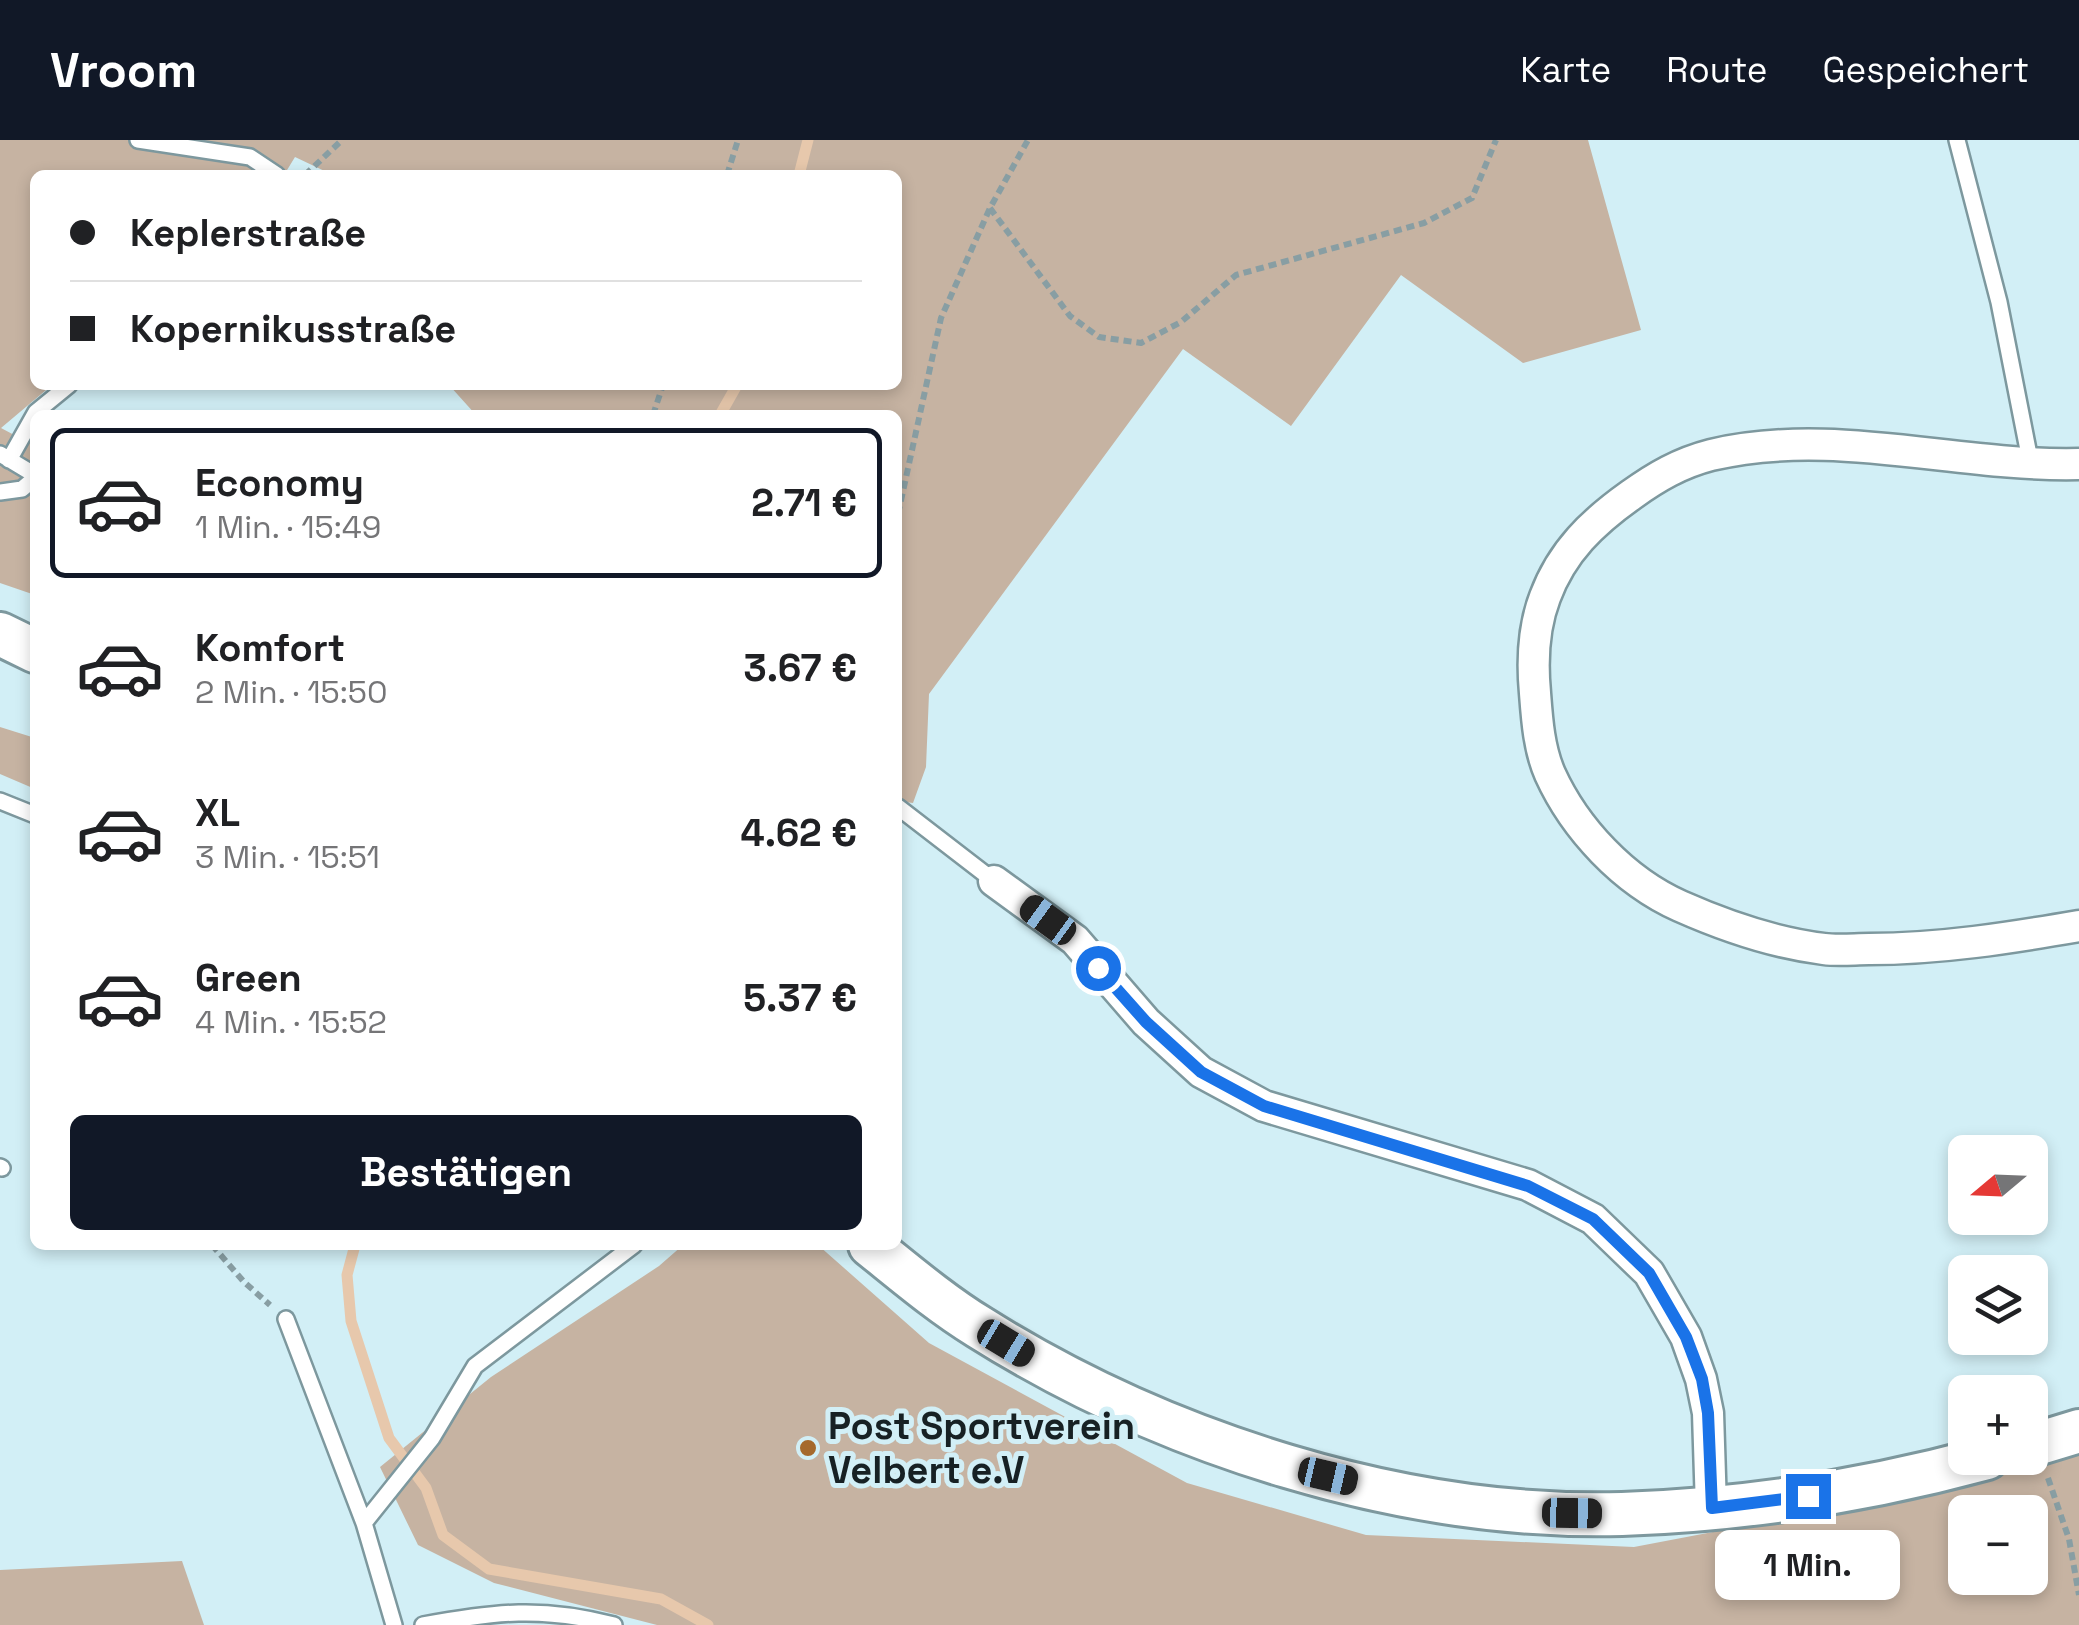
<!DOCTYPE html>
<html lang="de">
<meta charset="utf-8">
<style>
:root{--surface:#fff;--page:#f2f2f2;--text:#202124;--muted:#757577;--line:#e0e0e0;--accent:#111827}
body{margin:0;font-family:"Space Grotesk",sans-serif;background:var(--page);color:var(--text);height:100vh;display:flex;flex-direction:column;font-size:38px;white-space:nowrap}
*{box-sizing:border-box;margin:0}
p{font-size:32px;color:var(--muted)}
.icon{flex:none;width:55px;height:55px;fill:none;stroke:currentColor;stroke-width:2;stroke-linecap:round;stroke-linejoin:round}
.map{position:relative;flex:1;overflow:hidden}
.sheet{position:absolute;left:30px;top:270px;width:872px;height:840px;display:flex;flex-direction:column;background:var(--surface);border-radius:15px;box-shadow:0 5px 15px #0003}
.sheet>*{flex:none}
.banner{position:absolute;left:30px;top:30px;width:872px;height:220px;border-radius:15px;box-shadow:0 5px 15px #0003;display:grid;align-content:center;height:220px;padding:0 40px;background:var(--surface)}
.needle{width:65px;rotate:251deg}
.fabs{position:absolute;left:1948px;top:995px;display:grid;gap:20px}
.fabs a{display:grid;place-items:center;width:100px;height:100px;border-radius:15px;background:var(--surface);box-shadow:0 5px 15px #0003;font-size:50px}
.end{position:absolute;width:45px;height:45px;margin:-22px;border:12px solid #1a73e8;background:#fff;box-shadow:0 0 0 5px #fff}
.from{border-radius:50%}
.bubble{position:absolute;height:70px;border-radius:15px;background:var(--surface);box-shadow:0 5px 15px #0003;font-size:32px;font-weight:700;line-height:70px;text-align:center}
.car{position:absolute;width:30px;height:60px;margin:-30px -15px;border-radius:12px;box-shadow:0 0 8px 2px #0007;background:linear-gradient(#222 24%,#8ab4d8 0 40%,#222 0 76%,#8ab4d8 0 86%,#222 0)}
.banner b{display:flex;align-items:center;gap:35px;height:95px;font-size:38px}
.banner b+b{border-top:2px solid var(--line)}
.banner i{width:25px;height:25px;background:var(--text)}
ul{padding:18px 0 0;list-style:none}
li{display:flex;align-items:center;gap:30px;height:150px;margin:0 20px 15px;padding:0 20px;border:5px solid transparent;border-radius:15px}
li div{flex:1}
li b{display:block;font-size:38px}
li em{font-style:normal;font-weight:700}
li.selected{border-color:var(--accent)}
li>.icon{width:90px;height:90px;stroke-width:1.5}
.cta{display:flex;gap:20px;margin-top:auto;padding:20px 40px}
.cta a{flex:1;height:115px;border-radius:15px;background:var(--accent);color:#fff;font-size:40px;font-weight:700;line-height:115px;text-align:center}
header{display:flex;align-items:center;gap:60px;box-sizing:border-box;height:140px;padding:0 50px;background:var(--accent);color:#fff}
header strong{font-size:48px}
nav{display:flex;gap:55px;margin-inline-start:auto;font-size:35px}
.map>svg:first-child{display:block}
.green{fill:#c6b3a2;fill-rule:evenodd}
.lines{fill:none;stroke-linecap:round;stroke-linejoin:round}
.stream{stroke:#e7c8ac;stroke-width:11}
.lane-casing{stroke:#7d989e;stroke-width:20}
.street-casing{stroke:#7d989e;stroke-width:35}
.secondary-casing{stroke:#7d989e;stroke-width:48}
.path{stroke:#889ea3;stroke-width:6;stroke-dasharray:8 5;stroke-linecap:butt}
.lane{stroke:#fff;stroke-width:15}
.street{stroke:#fff;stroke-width:30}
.secondary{stroke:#fff;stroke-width:42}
.route{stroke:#1a73e8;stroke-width:12}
.poi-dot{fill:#a5692c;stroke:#d2eff6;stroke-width:4}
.labels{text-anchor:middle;stroke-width:10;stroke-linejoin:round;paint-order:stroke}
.poi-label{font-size:38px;font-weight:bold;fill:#172124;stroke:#d2eff6;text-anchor:start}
</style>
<header>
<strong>Vroom</strong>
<nav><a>Karte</a><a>Route</a><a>Gespeichert</a></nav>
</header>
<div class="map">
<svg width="2079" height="1485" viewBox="0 0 2079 1485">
<rect width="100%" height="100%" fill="#d2eff6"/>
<path class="green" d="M0 0H1588L1641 190 1523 223 1401 135 1291 286 1183 209 929 554 926 627 913 663 898 661V275H476L449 245H898V35H333L295 17 284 35H35V245H52L1 288 35 306V455L0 443Z
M0 587 35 598V649L0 634Z
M683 1105H818L929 1203 1187 1343 1366 1395 1634 1407 1865 1363 2079 1311V1485H657L494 1443 418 1405 380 1327 491 1237 659 1126ZM1965 1372H2030V1438H1965Z
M182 1421 204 1485H0V1430Z"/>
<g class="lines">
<path class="stream" d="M799 35 808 0
M720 275 737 245
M355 1105 347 1135 351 1181 389 1298 426 1348 443 1395 489 1429 661 1459 708 1485"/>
<defs>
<path id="lane" d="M138 0 250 17 277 35
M1957 0 1999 162 2031 325
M0 314 35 335
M9 320 36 272 69 245
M0 352 22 349 35 338
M0 661 35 675
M898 667 994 741
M0 1027 2 1028
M286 1179 364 1383 394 1485
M364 1383 432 1298 475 1226 634 1105
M423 1485C495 1472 542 1466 614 1485"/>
<path id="street" d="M2079 324C1957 327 1833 286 1711 315 1680 323 1656 337 1631 355 1593 382 1562 411 1545 457 1533 488 1532 521 1535 553 1537 580 1539 609 1550 634 1575 689 1624 741 1680 766 1725 786 1775 803 1824 809 1839 811 1855 809 1869 809 1940 809 2009 798 2079 786
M994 741 1075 800 1146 882 1201 932 1264 966 1528 1045 1593 1079 1649 1133 1686 1197 1701 1239 1708 1273 1711 1368"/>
<path id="secondary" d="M0 494 35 511
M870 1105C905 1133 940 1163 979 1187 1163 1303 1403 1380 1622 1374 1745 1370 1869 1350 1987 1318
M2030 1306 2079 1291"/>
</defs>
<use href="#lane" class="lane-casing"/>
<use href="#street" class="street-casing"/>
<use href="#secondary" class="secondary-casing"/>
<path class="path" d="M305 35 342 0
M727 35 738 0
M990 68 1070 176 1099 197 1141 203 1181 182 1236 135 1424 83 1472 58 1496 0
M653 275 663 245
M898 374 941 178 990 68 1028 0
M212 1105 244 1142 270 1165
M2048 1338 2069 1399 2079 1455"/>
<use href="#lane" class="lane"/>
<use href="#street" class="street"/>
<use href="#secondary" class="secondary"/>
</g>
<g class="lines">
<path class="route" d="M1098 828 1146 882 1201 932 1264 966 1528 1046 1593 1079 1649 1133 1686 1197 1702 1239 1708 1273 1712 1368 1808 1356"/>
</g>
<circle class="poi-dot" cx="808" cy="1308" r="10"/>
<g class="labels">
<g class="poi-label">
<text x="828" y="1299">Post Sportverein<tspan x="828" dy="44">Velbert e.V</tspan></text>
</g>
</g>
</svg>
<div class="fabs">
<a><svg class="needle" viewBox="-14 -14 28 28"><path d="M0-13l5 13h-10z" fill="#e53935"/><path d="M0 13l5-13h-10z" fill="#757577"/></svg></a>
<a><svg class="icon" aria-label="layers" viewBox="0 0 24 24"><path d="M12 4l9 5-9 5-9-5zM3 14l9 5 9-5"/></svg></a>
<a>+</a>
<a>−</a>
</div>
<i class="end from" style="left:1098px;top:828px"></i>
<i class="end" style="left:1808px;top:1356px"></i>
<div class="bubble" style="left:1715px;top:1390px;width:185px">1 Min.</div>
<i class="car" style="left:1048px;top:780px;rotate:306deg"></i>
<i class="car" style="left:1006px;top:1203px;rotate:121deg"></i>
<i class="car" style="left:1328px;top:1336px;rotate:103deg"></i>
<i class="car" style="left:1572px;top:1373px;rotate:91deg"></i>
<div class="banner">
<b><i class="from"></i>Keplerstraße</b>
<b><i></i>Kopernikusstraße</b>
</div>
<section class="sheet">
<ul>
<li class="selected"><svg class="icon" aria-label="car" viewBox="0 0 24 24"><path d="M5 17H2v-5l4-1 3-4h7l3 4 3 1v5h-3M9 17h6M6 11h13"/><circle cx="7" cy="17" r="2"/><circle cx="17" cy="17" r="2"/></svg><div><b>Economy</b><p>1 Min. · 15:49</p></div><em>2.71 €</em></li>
<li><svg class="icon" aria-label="car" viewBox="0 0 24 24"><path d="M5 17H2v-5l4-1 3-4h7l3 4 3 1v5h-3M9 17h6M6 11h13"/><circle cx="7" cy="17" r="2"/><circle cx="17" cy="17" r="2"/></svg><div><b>Komfort</b><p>2 Min. · 15:50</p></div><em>3.67 €</em></li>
<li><svg class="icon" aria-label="car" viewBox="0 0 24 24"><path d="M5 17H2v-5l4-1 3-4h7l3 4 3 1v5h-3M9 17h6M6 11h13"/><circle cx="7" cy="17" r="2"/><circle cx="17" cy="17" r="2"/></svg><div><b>XL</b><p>3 Min. · 15:51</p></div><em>4.62 €</em></li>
<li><svg class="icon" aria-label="car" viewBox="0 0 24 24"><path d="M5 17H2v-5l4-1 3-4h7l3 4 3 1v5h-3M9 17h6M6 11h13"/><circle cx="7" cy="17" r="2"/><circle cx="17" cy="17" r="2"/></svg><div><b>Green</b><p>4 Min. · 15:52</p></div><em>5.37 €</em></li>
</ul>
<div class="cta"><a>Bestätigen</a></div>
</section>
</div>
